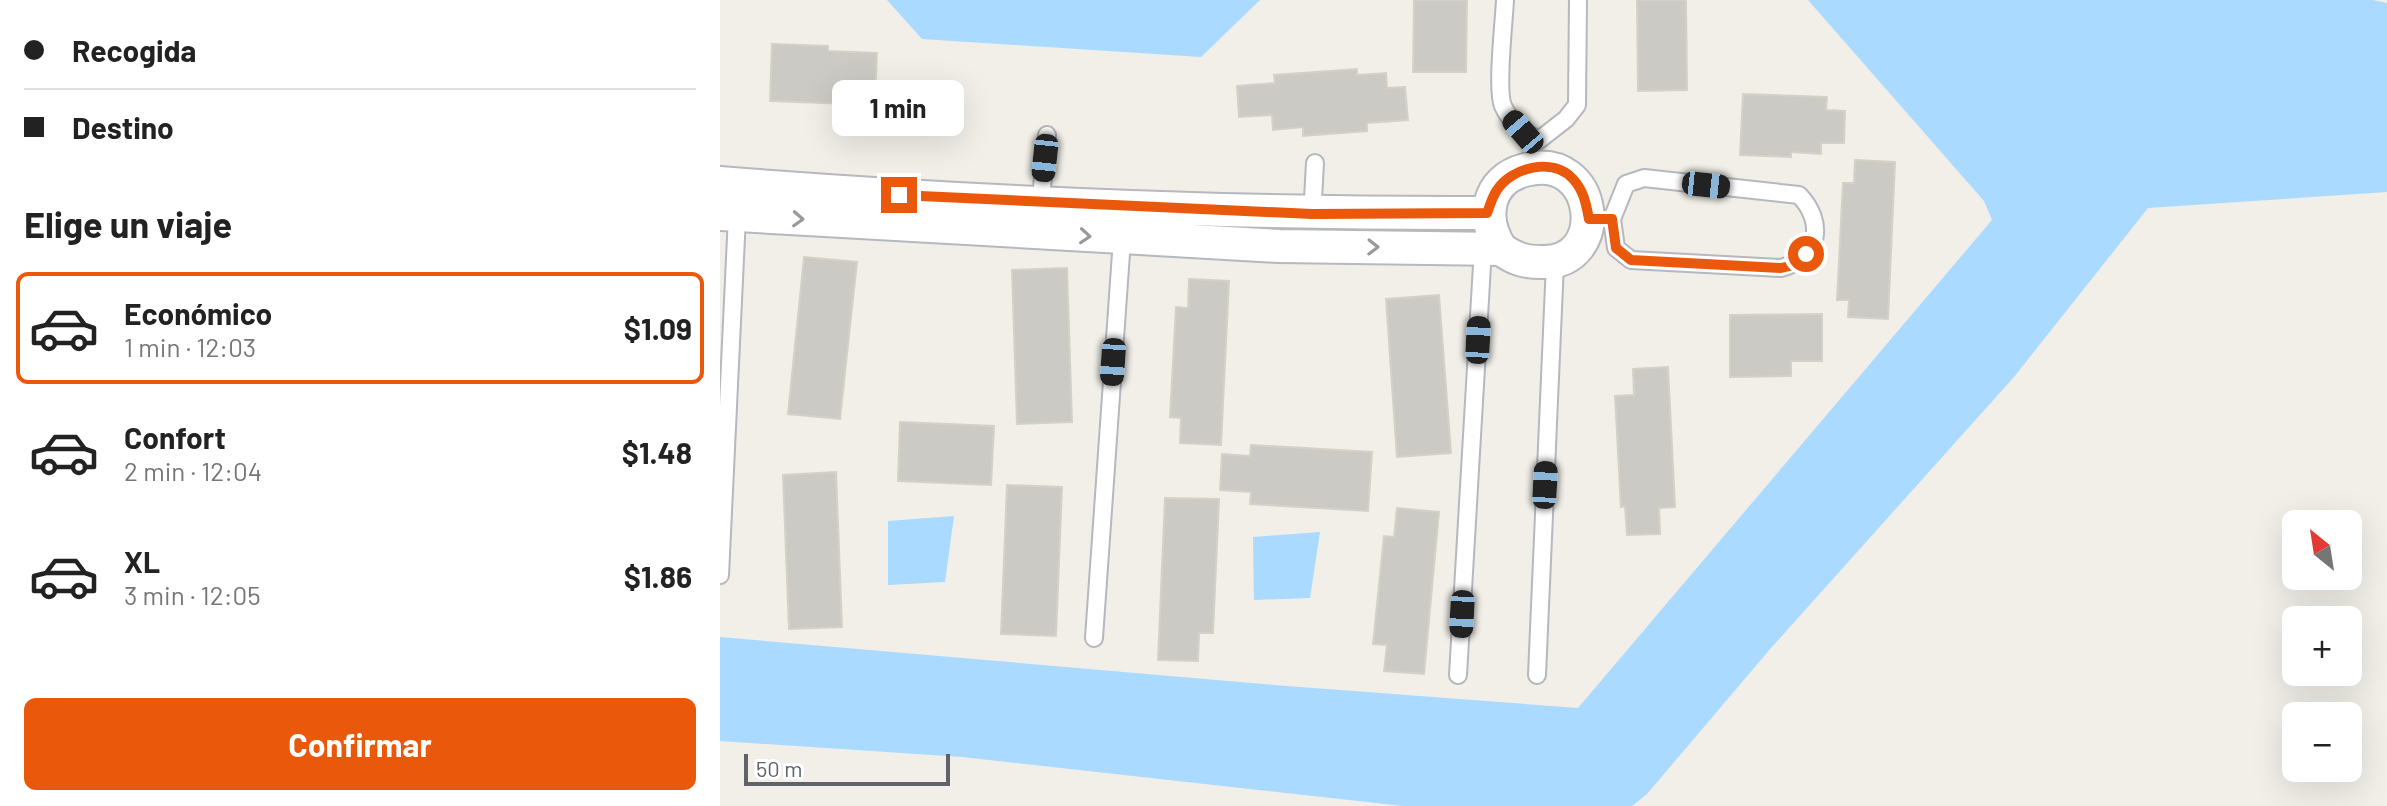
<!DOCTYPE html>
<html lang="es">
<meta charset="utf-8">
<style>
:root{--surface:#fff;--page:#f6f6f6;--text:#222;--muted:#767676;--line:#e0e0e0;--accent:#ea580c}
body{margin:0;font-family:Barlow,sans-serif;background:var(--page);color:var(--text);height:100vh;display:flex;flex-direction:column;font-size:30px;white-space:nowrap}
*{box-sizing:border-box;margin:0}
p{font-size:26px;color:var(--muted)}
.icon{flex:none;width:44px;height:44px;fill:none;stroke:currentColor;stroke-width:2;stroke-linecap:round;stroke-linejoin:round}
.map{position:relative;flex:1;overflow:hidden}
.details{display:flex;flex-direction:column;background:var(--surface);width:720px}
.details>*{flex:none}
.guide{display:grid;align-content:center;height:176px;padding:0 24px;background:var(--surface)}
.needle{width:52px;rotate:330deg}
.fabs{position:absolute;left:1562px;top:510px;display:grid;gap:16px}
.fabs a{display:grid;place-items:center;width:80px;height:80px;border-radius:12px;background:var(--surface);box-shadow:0 8px 32px #0002;font-size:40px}
.scale{position:absolute;left:24px;bottom:20px;width:206px;box-sizing:border-box;padding-left:8px;border:4px solid #5f6368;border-top:0;font-size:22px;line-height:28px;white-space:nowrap;color:#5f6368;-webkit-text-stroke:6px #fff;paint-order:stroke}
.end{position:absolute;width:36px;height:36px;margin:-18px;border:10px solid #ea580c;background:#fff;box-shadow:0 0 0 4px #fff}
.from{border-radius:50%}
.bubble{position:absolute;height:56px;border-radius:12px;background:var(--surface);box-shadow:0 8px 32px #0002;font-size:26px;font-weight:700;line-height:56px;text-align:center}
.car{position:absolute;width:24px;height:48px;margin:-24px -12px;border-radius:10px;box-shadow:0 0 6px 2px #0007;background:linear-gradient(#222 24%,#8ab4d8 0 40%,#222 0 76%,#8ab4d8 0 86%,#222 0)}
.guide b{display:flex;align-items:center;gap:28px;height:76px;font-size:30px}
.guide b+b{border-top:2px solid var(--line)}
.guide i{width:20px;height:20px;background:var(--text)}
ul{padding:0;list-style:none}
li{display:flex;align-items:center;gap:24px;height:112px;margin:0 16px 12px;padding:0 8px;border:4px solid transparent;border-radius:12px}
li div{flex:1}
li b{display:block;font-size:30px}
li em{font-style:normal;font-weight:700}
li.selected{border-color:var(--accent)}
li>.icon{width:72px;height:72px;stroke-width:1.5}
h2{padding:0 24px;font-size:36px;line-height:96px}
.cta{display:flex;gap:16px;margin-top:auto;padding:16px 24px}
.cta a{flex:1;height:92px;border-radius:12px;background:var(--accent);color:#fff;font-size:32px;font-weight:700;line-height:92px;text-align:center}
main{display:flex;flex:1;min-height:0}
.map>svg:first-child{display:block}
.water{fill:#aadaff}
.building{fill:#cccac5;stroke:#d6d1c6;stroke-width:2}
.lines{fill:none;stroke-linecap:round;stroke-linejoin:round}
.service-casing{stroke:#b5b8bc;stroke-width:20}
.minor-casing{stroke:#b5b8bc;stroke-width:36}
.service{stroke:#fff;stroke-width:16}
.minor{stroke:#fff;stroke-width:32}
.oneway{stroke:#979a9d}
.route{stroke:#ea580c;stroke-width:10}
</style>
<main>
<section class="details">
<div class="guide">
<b><i class="from"></i>Recogida</b>
<b><i></i>Destino</b>
</div>
<h2>Elige un viaje</h2>
<ul>
<li class="selected"><svg class="icon" aria-label="car" viewBox="0 0 24 24"><path d="M5 17H2v-5l4-1 3-4h7l3 4 3 1v5h-3M9 17h6M6 11h13"/><circle cx="7" cy="17" r="2"/><circle cx="17" cy="17" r="2"/></svg><div><b>Económico</b><p>1 min · 12:03</p></div><em>$1.09</em></li>
<li><svg class="icon" aria-label="car" viewBox="0 0 24 24"><path d="M5 17H2v-5l4-1 3-4h7l3 4 3 1v5h-3M9 17h6M6 11h13"/><circle cx="7" cy="17" r="2"/><circle cx="17" cy="17" r="2"/></svg><div><b>Confort</b><p>2 min · 12:04</p></div><em>$1.48</em></li>
<li><svg class="icon" aria-label="car" viewBox="0 0 24 24"><path d="M5 17H2v-5l4-1 3-4h7l3 4 3 1v5h-3M9 17h6M6 11h13"/><circle cx="7" cy="17" r="2"/><circle cx="17" cy="17" r="2"/></svg><div><b>XL</b><p>3 min · 12:05</p></div><em>$1.86</em></li>
</ul>
<div class="cta"><a>Confirmar</a></div>
</section>
<div class="map">
<svg width="1667" height="806" viewBox="0 0 1667 806">
<rect width="100%" height="100%" fill="#f1efe8"/>
<path class="water" d="M167 0H540L481 57 202 39Z
M1088 0H1653L1667 3V192L1428 208 1294 377 1051 648 927 794 912 806H683L242 757 0 741V637L554 685 858 708 1272 220 1264 201Z
M234 516 225 582 168 585V521Z
M600 532 590 598 534 600 533 537Z"/>
<path class="building" d="M694 0H747L746 72H693Z
M917 0H966L967 90 918 91Z
M52 44 108 46V51L157 53 155 97 130 95V104L50 101Z
M637 69V75L666 73 667 88 685 87 688 120 647 123V131L583 136V127L553 130 552 115 519 117 517 86 555 83 554 75Z
M1023 94 1107 97 1106 110 1125 111 1124 143H1101V154L1071 152V157L1020 155Z
M1135 160 1175 162 1168 319 1128 317 1129 300H1117L1123 183H1134Z
M84 257 137 262 120 419 68 414Z
M347 268 352 422 297 424 292 270Z
M469 279 509 281 501 445 460 443 461 418 450 417 456 307 468 308Z
M719 295 731 453 677 457 666 299Z
M1102 314V361H1071V376L1010 377V315Z
M948 367 955 507 939 508 940 534 907 535 905 506 901 507 895 396 914 395 913 369Z
M180 422 274 426 271 485 178 481Z
M531 445 652 452 648 511 530 504 531 492 500 490 502 454 530 456Z
M116 472 122 627 69 629 63 475Z
M287 485 342 487 336 636 281 634Z
M445 498 499 499 493 633H479L478 661 438 660Z
M677 508 719 512 704 674 664 671 667 645 653 644 664 536 674 537Z"/>
<g class="lines">
<defs>
<path id="service" d="M785 0C784 22 776 90 783 106 791 123 803 132 819 140
M819 140 846 119 857 105 858 0
M320 209 327 135
M592 217 595 163
M869 219H892L906 184 924 178 1079 195C1105 222 1100 258 1061 268L911 260 896 248 892 219
M0 575 17 216
M374 638 402 239
M738 675 763 248
M817 675 835 263"/>
<path id="minor" d="M0 183C255 203 511 214 767 213
M0 214 559 246 781 249C795 259 804 262 821 262 892 265 878 150 805 170 766 180 761 219 781 249"/>
</defs>
<use href="#service" class="service-casing"/>
<use href="#minor" class="minor-casing"/>
<use href="#service" class="service"/>
<use href="#minor" class="minor"/>
</g>
<defs><path id="oneway-chevron" d="M-2-3.5L2.5 0L-2 3.5" fill="none" stroke-width="1.6" stroke-linecap="round" stroke-linejoin="round" transform="scale(2)"/></defs>
<g class="oneway">
<use href="#oneway-chevron" transform="translate(78 219) rotate(3)"/>
<use href="#oneway-chevron" transform="translate(365 236) rotate(4)"/>
<use href="#oneway-chevron" transform="translate(653 247) rotate(1)"/>
</g>
<g class="lines">
<path class="route" d="M179 195 592 214 767 213C770 206 772 197 777 190 792 167 833 157 853 179 864 191 866 204 869 219H892L896 248 911 260 1061 268 1074 265 1086 254"/>
</g>
</svg>
<div class="fabs">
<a><svg class="needle" viewBox="-14 -14 28 28"><path d="M0-13l5 13h-10z" fill="#e53935"/><path d="M0 13l5-13h-10z" fill="#767676"/></svg></a>
<a>+</a>
<a>−</a>
</div>
<div class="scale">50 m</div>
<i class="end from" style="left:1086px;top:254px"></i>
<i class="end" style="left:179px;top:195px"></i>
<div class="bubble" style="left:112px;top:80px;width:132px">1 min</div>
<i class="car" style="left:803px;top:132px;rotate:319deg"></i>
<i class="car" style="left:325px;top:158px;rotate:186deg"></i>
<i class="car" style="left:986px;top:185px;rotate:96deg"></i>
<i class="car" style="left:758px;top:340px;rotate:3deg"></i>
<i class="car" style="left:393px;top:362px;rotate:184deg"></i>
<i class="car" style="left:825px;top:485px;rotate:3deg"></i>
<i class="car" style="left:742px;top:614px;rotate:183deg"></i>
</div>
</main>
